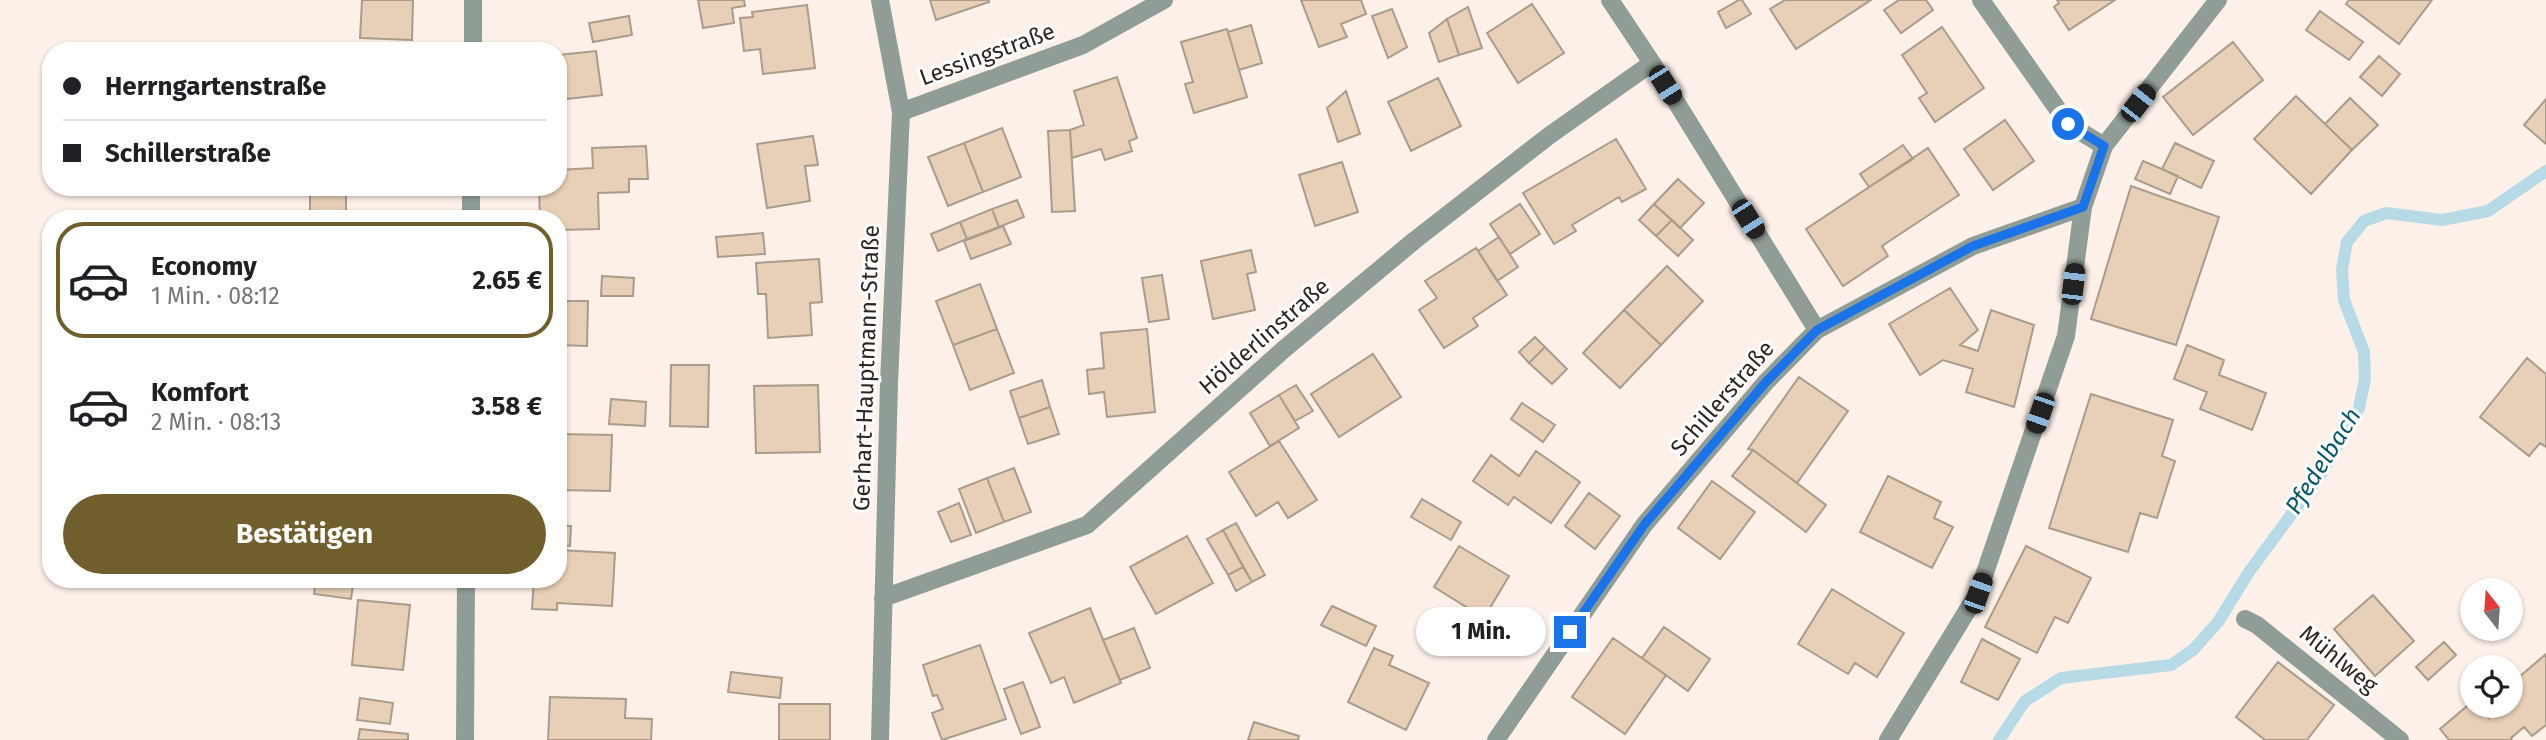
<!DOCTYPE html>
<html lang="de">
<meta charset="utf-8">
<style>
:root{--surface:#fff;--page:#f2f2f2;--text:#202124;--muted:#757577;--line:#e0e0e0;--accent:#705e2c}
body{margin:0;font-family:"Fira Sans",sans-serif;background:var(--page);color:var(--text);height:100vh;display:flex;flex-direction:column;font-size:26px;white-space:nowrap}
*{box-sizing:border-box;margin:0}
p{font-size:23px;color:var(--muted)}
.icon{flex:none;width:38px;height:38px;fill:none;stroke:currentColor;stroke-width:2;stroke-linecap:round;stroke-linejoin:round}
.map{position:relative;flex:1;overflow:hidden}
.side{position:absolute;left:42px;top:210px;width:525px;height:378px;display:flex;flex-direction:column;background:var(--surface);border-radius:28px;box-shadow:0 2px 5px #0004}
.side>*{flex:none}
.guide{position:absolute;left:42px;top:42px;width:525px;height:154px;border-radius:28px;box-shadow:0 2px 5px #0004;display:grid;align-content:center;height:154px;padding:0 21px;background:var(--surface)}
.needle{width:46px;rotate:343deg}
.tools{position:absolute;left:2460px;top:578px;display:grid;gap:14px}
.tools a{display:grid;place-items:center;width:63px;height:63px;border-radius:50%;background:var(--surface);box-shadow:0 2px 5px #0004;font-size:35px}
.end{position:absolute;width:32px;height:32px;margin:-16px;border:9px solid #1a73e8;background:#fff;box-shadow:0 0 0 4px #fff}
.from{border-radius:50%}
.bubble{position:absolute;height:49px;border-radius:24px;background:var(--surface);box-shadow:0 2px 5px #0004;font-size:23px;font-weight:700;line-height:49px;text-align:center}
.car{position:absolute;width:21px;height:42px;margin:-21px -10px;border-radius:9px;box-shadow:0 0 5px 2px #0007;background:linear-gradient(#222 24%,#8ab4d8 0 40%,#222 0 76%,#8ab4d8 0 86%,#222 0)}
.guide b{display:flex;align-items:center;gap:24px;height:66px;font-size:26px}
.guide b+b{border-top:2px solid var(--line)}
.guide i{width:18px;height:18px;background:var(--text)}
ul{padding:12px 0 0;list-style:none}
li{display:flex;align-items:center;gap:21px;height:116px;margin:0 14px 10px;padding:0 7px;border:4px solid transparent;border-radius:28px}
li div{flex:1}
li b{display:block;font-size:26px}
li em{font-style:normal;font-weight:700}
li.selected{border-color:var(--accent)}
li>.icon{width:63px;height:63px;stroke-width:1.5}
.button{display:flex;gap:14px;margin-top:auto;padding:14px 21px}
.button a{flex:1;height:80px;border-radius:42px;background:var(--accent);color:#fff;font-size:28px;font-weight:700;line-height:80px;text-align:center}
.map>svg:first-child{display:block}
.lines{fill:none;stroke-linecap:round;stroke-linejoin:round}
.stream{stroke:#b6dbe6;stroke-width:12}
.building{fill:#e7d0b7;stroke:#aa9b8b;stroke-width:2}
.minor{stroke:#8f9d96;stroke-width:18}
.route{stroke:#1a73e8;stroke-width:9}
.labels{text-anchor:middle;stroke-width:6;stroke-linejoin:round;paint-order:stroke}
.street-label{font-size:23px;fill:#2d2521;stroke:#fff}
.water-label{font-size:24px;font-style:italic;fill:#085767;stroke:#fff}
</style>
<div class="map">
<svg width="2546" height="740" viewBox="0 0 2546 740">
<rect width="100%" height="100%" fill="#fdf0e9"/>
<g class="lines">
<path class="stream" d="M1999 740 2025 701 2061 678 2171 665 2193 650 2218 622 2249 572 2321 474 2359 408 2365 379 2364 352 2344 300 2342 269 2347 242 2364 221 2386 213 2442 220 2488 211 2546 171"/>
</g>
<path class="building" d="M362 0H413L412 40 360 38Z
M698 0H744L745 6 732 8 734 23 703 28Z
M930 0H989V2L936 20Z
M1301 0H1361L1366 14 1341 24 1347 37 1319 47Z
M1739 0H1742L1751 14 1726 28 1718 12Z
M1785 0H1871L1796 49 1770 9Z
M1899 0H1926L1933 10 1901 33 1884 10Z
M2057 0H2115L2069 30 2054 7 2059 3Z
M2349 0H2432L2399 44 2346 4Z
M1532 4 1564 53 1518 83 1487 33Z
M807 5 815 68 763 74 760 49 744 51 740 18 753 17 752 12Z
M1468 7 1482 48 1459 55 1447 19Z
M1392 9 1407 47 1388 58 1372 16Z
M2320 11 2363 42 2349 60 2306 30Z
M629 16 632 35 593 42 589 23Z
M1447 19 1459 55 1439 62 1429 33Z
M1251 25 1262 63 1239 70 1228 32Z
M1942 27 1984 88 1935 122 1919 98 1927 93 1902 55Z
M1227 29 1247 97 1194 113 1185 84 1193 82 1181 42Z
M2233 42 2263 80 2193 135 2163 97Z
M596 51 602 95 558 100V55Z
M2379 56 2400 74 2382 96 2360 77Z
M1117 77 1137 138 1129 141 1132 151 1105 160 1101 149 1072 158 1070 130 1084 125 1074 91Z
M1438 78 1461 126 1411 151 1388 102Z
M1346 91 1360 134 1338 142 1327 108Z
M2296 96 2352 150 2311 194 2254 139Z
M2350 98 2378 125 2352 150 2325 124Z
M2546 99V144L2524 125Z
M2005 120 2034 161 1993 190 1964 149Z
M1002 128 1021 177 983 192 964 143Z
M1070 130 1075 211 1052 212 1048 131Z
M813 136 818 165 805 166 810 201 767 208 757 144Z
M1616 139 1646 189 1622 202 1619 197 1572 225 1576 231 1554 244 1523 193Z
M964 143 983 192 948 206 928 157Z
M2175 143 2214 161 2201 188 2162 169Z
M1903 145 1913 159 1869 187 1860 174Z
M646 146 648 179H629V192L598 193 599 229 558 230V219H540L539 187H558V170L593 168 592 148Z
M1928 148 1959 195 1882 246 1888 256 1843 286 1806 229Z
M2143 161 2178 176 2170 194 2135 179Z
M1342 162 1358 212 1315 226 1299 175Z
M1678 179 1704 203 1680 228 1654 204Z
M2131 186 2219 217 2176 345 2091 319Z
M310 193 346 194V216L310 219Z
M1017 200 1024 217 999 227 992 209Z
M1520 204 1540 234 1510 254 1490 224Z
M1654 204 1672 220 1656 236 1639 220Z
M992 209 999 227 967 239 960 222Z
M357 215 409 217 357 219Z
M1672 220 1693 240 1678 256 1656 236Z
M960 222 967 239 938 251 931 234Z
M1003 226 1011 244 971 259 964 241Z
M763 233 765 254 718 257 716 237Z
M1499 237 1518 267 1497 281 1478 251Z
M1476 248 1507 295 1473 318 1478 326 1444 348 1419 310 1437 298 1425 281Z
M1251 250 1256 272 1247 274 1255 310 1213 319 1201 261Z
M819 259 822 302 810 303 812 335 768 338 766 294H758L756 263Z
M1667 266 1703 301 1661 345 1624 310Z
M1162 275 1169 319 1149 322 1142 278Z
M602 276 634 278 633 296H601Z
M980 284 997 329 953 345 936 301Z
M1950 288 1978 330 1960 345 1978 351 1991 310 2034 325 2014 407 1966 392 1973 369 1943 360 1920 375 1889 324Z
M558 301H588L587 346 558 345Z
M1624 310 1661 345 1620 388 1583 353Z
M997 329 1014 373 970 390 953 345Z
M1147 329 1155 412 1107 417 1104 392 1089 394 1087 370 1104 368 1101 333Z
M1535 337 1545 347 1529 363 1519 352Z
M2187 345 2224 360 2219 375 2266 393 2252 430 2200 409 2207 392 2174 379Z
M1545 347 1567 369 1552 384 1529 363Z
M1373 354 1401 397 1339 437 1311 394Z
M2527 358 2546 374V447L2540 443 2529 456 2480 417Z
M671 365H709L708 427 670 426Z
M1799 377 1848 411 1797 483 1753 450 1748 449Z
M1042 380 1050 407 1019 418 1010 391Z
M818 385 820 452 756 453 754 386Z
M1296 385 1313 411 1295 421 1279 395Z
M2091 394 2173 420 2162 456 2175 461 2157 518 2140 513 2128 552 2049 528Z
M1279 395 1299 428 1270 446 1250 413Z
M611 399 646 402 645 426 609 424Z
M1522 403 1555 425 1543 442 1511 419Z
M1050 407 1059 434 1028 444 1019 418Z
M558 434 612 435 610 491 558 490Z
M1279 441 1317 500 1288 518 1278 502 1256 516 1229 472Z
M1753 450 1826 505 1806 532 1732 476Z
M1536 451 1580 482 1551 523 1514 497 1508 505 1473 481 1491 455 1519 476Z
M1014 468 1031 512 1004 522 987 478Z
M1888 476 1941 502 1934 518 1953 527 1932 568 1860 532Z
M987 478 1004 522 976 533 959 489Z
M1712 481 1755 512 1720 559 1678 528Z
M1589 493 1620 516 1595 549 1565 526Z
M1422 499 1461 522 1451 540 1411 517Z
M959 503 971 535 951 542 938 512Z
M1236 523 1265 575 1252 582 1223 530Z
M558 526H571L570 546 558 545Z
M1223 530 1243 567 1228 575 1207 539Z
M1187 536 1213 583 1156 614 1130 567Z
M1459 546 1509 576 1484 618 1434 587Z
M2026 546 2091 578 2068 623 2055 617 2037 653 1985 627Z
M558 550 615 553 612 606 557 603V610L532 609 534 579H558Z
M1243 567 1252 582 1236 591 1228 575Z
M316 579H354L351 599 314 594Z
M1832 589 1904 633 1877 677 1855 663 1848 674 1798 644Z
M2373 595 2414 641 2375 676 2334 629Z
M358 600 410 605 403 670 352 665Z
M1332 606 1376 626 1366 646 1321 625Z
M1090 608 1121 683 1074 703 1064 677 1051 683 1029 633Z
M1664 627 1710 659 1688 691 1642 658Z
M1134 628 1150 668 1120 680 1103 640Z
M1613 638 1666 675 1625 734 1572 697Z
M1982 639 2020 659 1998 700 1961 682Z
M2444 642 2456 655 2428 680 2416 667Z
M980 645 1006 719 942 740 932 713 943 709 937 695 933 696 923 665Z
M1374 648 1393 656 1389 665 1429 683 1406 730 1348 702Z
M2546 654V725L2532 736 2524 727 2511 738 2512 740H2449L2440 729 2473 701V705H2478L2489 718 2504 705H2511V684Z
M2278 662 2334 705 2307 740H2265L2236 717Z
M731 672 782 678 780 698 728 692Z
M1023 682 1040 727 1021 734 1004 689Z
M550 697 626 699 625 718 652 719 651 740H548Z
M360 698 393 703 390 724 357 720Z
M779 704H830V740H779Z
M1254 722 1299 736 1298 740H1248Z
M360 729 408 734V740H358Z"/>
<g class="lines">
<path class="minor" d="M880 0 901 112 889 383 880 740
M1610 0 1652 63 1817 330
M1981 0 2068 124 2104 146
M473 51V0
M901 112 1083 45 1164 0
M471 219V187
M883 598 1087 525 1283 350 1415 240 1550 135 1652 63
M2245 619 2257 625 2400 740
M465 740 466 579
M1496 740 1644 525 1766 382 1817 330 1973 246 2083 207
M1888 740 1978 593 2066 336 2083 207 2104 146 2218 0"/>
</g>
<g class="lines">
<path class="route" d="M1570 632 1644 525 1766 382 1817 330 1973 246 2083 207 2104 146 2068 124"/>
</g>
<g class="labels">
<g class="street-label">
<text transform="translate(987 54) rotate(-20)" y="8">Lessingstraße</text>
<text transform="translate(1264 336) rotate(-41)" y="8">Hölderlinstraße</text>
<text transform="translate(866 368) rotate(-88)" y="8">Gerhart-Hauptmann-Straße</text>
<text transform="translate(1722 398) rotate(-49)" y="8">Schillerstraße</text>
<text transform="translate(2339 659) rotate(39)" y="8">Mühlweg</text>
</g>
<g class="water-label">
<text transform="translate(2323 461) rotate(-58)" y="8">Pfedelbach</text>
</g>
</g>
</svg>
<div class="tools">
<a><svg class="needle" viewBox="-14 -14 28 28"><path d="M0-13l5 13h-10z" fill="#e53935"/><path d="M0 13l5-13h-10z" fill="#757577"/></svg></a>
<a><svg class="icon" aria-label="locate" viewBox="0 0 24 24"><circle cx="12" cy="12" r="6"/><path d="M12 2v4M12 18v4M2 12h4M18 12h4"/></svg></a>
</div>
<i class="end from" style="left:2068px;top:124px"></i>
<i class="end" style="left:1570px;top:632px"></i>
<div class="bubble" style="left:1416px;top:607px;width:130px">1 Min.</div>
<i class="car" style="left:1665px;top:85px;rotate:148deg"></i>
<i class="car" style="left:2138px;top:103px;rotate:38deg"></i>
<i class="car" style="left:1748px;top:219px;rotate:148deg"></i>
<i class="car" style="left:2073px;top:284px;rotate:7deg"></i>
<i class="car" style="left:2040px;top:413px;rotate:199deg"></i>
<i class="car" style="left:1978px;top:593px;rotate:19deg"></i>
<div class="guide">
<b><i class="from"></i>Herrngartenstraße</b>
<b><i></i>Schillerstraße</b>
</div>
<section class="side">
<ul>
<li class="selected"><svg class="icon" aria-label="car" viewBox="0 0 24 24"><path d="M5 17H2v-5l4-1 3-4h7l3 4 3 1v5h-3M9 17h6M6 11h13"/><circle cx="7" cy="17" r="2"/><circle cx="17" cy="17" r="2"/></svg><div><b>Economy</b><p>1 Min. · 08:12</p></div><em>2.65 €</em></li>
<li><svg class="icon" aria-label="car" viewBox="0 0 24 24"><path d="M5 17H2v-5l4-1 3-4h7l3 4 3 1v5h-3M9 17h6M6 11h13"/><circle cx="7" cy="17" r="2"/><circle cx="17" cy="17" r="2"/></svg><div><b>Komfort</b><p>2 Min. · 08:13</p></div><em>3.58 €</em></li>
</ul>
<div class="button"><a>Bestätigen</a></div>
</section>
</div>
